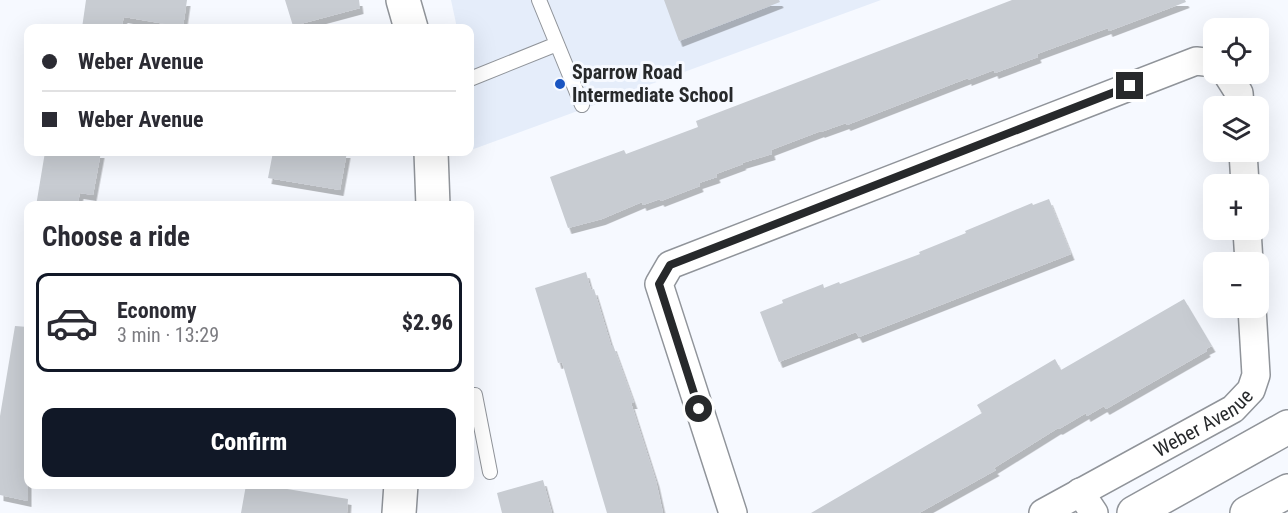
<!DOCTYPE html>
<meta charset="utf-8">
<style>
:root{--surface:#fff;--page:#f2f2f3;--text:#2b2b33;--muted:#7c7c81;--line:#e1e1e2;--accent:#111827}
body{margin:0;font-family:"Roboto Condensed",sans-serif;background:var(--page);color:var(--text);height:100vh;display:flex;flex-direction:column;font-size:22px;white-space:nowrap}
*{box-sizing:border-box;margin:0}
p{font-size:20px;color:var(--muted)}
.icon{flex:none;width:33px;height:33px;fill:none;stroke:currentColor;stroke-width:2;stroke-linecap:round;stroke-linejoin:round}
.map{position:relative;flex:1;overflow:hidden}
.details{position:absolute;left:24px;top:201px;width:450px;height:288px;display:flex;flex-direction:column;background:var(--surface);border-radius:12px;box-shadow:0 6px 24px #0002}
.details>*{flex:none}
.banner{position:absolute;left:24px;top:24px;width:450px;height:132px;border-radius:12px;box-shadow:0 6px 24px #0002;display:grid;align-content:center;height:132px;padding:0 18px;background:var(--surface)}
.controls{position:absolute;left:1203px;top:18px;display:grid;gap:12px}
.controls a{display:grid;place-items:center;width:66px;height:66px;border-radius:12px;background:var(--surface);box-shadow:0 6px 24px #0002;font-size:30px}
.end{position:absolute;width:27px;height:27px;margin:-14px;border:8px solid #27292b;background:#fff;box-shadow:0 0 0 3px #fff}
.from{border-radius:50%}
.banner b{display:flex;align-items:center;gap:21px;height:57px;font-size:22px}
.banner b+b{border-top:2px solid var(--line)}
.banner i{width:15px;height:15px;background:var(--text)}
ul{padding:0;list-style:none}
li{display:flex;align-items:center;gap:18px;height:99px;margin:0 12px 9px;padding:0 6px;border:3px solid transparent;border-radius:12px}
li div{flex:1}
li b{display:block;font-size:22px}
li em{font-style:normal;font-weight:800}
li.selected{border-color:var(--accent)}
li>.icon{width:54px;height:54px;stroke-width:1.5}
h2{padding:0 18px;font-size:27px;line-height:72px}
.cta{display:flex;gap:12px;margin-top:auto;padding:12px 18px}
.cta a{flex:1;height:69px;border-radius:12px;background:var(--accent);color:#fff;font-size:24px;font-weight:800;line-height:69px;text-align:center}
.map>svg:first-child{display:block}
.built{fill:#e5edfa}
.building{fill:#c8ccd2;filter:url(#shadow)}
.lines{fill:none;stroke-linecap:round;stroke-linejoin:round}
.service-casing{stroke:#90949a;stroke-width:16}
.minor-casing{stroke:#90949a;stroke-width:30}
.tertiary-casing{stroke:#90949a;stroke-width:36}
.secondary-casing{stroke:#90949a;stroke-width:36}
.service{stroke:#fff;stroke-width:14}
.minor{stroke:#fff;stroke-width:27}
.tertiary{stroke:#fff;stroke-width:33}
.secondary{stroke:#fff;stroke-width:33}
.route{stroke:#27292b;stroke-width:8}
.poi-dot{fill:#1a55c1;stroke:#f6f9ff;stroke-width:2}
.labels{text-anchor:middle;stroke-width:6;stroke-linejoin:round;paint-order:stroke}
.poi-label{font-size:20px;font-weight:bold;fill:#27292b;stroke:#f6f9ff;text-anchor:start}
.street-label{font-size:20px;fill:#27292b;stroke:#f6f9ff}
</style>
<div class="map">
<svg width="1288" height="513" viewBox="0 0 1288 513">
<defs>
<filter id="shadow"><feDropShadow dx="3.5" dy="6" stdDeviation="0" flood-color="#0004"/></filter>
</defs>
<rect width="100%" height="100%" fill="#f6f9ff"/>
<path class="built" d="M451 0H881L471 150 470 28H457Z"/>
<path class="building" d="M86 0H187L183 27 124 17 121 28H82Z
M285 0H359L360 8 293 26Z
M664 0H779L780 2 679 41Z
M1012 0H1185L1186 2 1109 31 1108 28 1037 54 1038 57 995 73 994 70 968 80V78L847 125 846 123 821 132V131L771 150 772 154 742 163 743 164 716 174 717 177 699 183 700 186 661 201 660 199 643 205 642 202 602 219 568 228 550 177 624 150 626 154 698 127 696 121Z
M45 152H101L93 195 80 193 77 206H36Z
M273 152H347L340 190 268 178Z
M1049 199 1071 254 859 337 856 332 779 362 760 312 783 303 782 300 823 284 824 288 839 282 840 284 920 254 919 252 966 233 965 231 989 221 1032 203 1033 205Z
M586 272 591 290 594 289 611 345H613L634 403H631L656 481 663 513H607L562 362 558 363 535 288Z
M1184 299 1212 346 1206 349 1207 351 1106 409 1104 406 1087 416 1086 413 1059 429 1058 428 994 468 996 470 919 513H811L982 413 977 405 1055 359 1061 370Z
M15 326 28 327V501L0 495V416Z
M543 480 552 513H502L497 493Z
M246 485 269 489V486L348 499 347 513H241Z"/>
<g class="lines">
<defs>
<path id="service" d="M539 0 582 105
M470 79 557 44
M470 395H475L490 472"/>
<g id="minor">
<path d="M1227 74 1239 93 1240 106"/>
<path d="M1243 152 1245 184"/>
<path d="M1247 230 1249 262"/>
<path d="M1080 492 1094 513"/>
<path d="M733 513 659 284 670 265 1196 61 1214 63"/>
<path id="s1" d="M1043 513 1233 409 1251 390 1256 375 1252 308"/>
</g>
<path id="tertiary" d="M403 0 411 28
M431 152 433 206
M399 513 401 484"/>
<path id="secondary" d="M1134 513 1288 427
M1247 513 1288 491"/>
</defs>
<use href="#service" class="service-casing"/>
<use href="#minor" class="minor-casing"/>
<use href="#tertiary" class="tertiary-casing"/>
<use href="#secondary" class="secondary-casing"/>
<use href="#service" class="service"/>
<use href="#minor" class="minor"/>
<use href="#tertiary" class="tertiary"/>
<use href="#secondary" class="secondary"/>
</g>
<g class="lines">
<path class="route" d="M699 409 659 284 670 265 1130 86"/>
</g>
<circle class="poi-dot" cx="560" cy="84" r="6"/>
<g class="labels">
<g class="poi-label">
<text x="572" y="79">Sparrow Road<tspan x="572" dy="23">Intermediate School</tspan></text>
</g>
<g class="street-label">
<text dy="7" stroke="none"><textPath href="#s1" startOffset="184">Weber Avenue</textPath></text>
</g>
</g>
</svg>
<div class="controls">
<a><svg class="icon" aria-label="locate" viewBox="0 0 24 24"><circle cx="12" cy="12" r="6"/><path d="M12 2v4M12 18v4M2 12h4M18 12h4"/></svg></a>
<a><svg class="icon" aria-label="layers" viewBox="0 0 24 24"><path d="M12 4l9 5-9 5-9-5zM3 14l9 5 9-5"/></svg></a>
<a>+</a>
<a>−</a>
</div>
<i class="end from" style="left:699px;top:409px"></i>
<i class="end" style="left:1130px;top:86px"></i>
<div class="banner">
<b><i class="from"></i>Weber Avenue</b>
<b><i></i>Weber Avenue</b>
</div>
<section class="details">
<h2>Choose a ride</h2>
<ul>
<li class="selected"><svg class="icon" aria-label="car" viewBox="0 0 24 24"><path d="M5 17H2v-5l4-1 3-4h7l3 4 3 1v5h-3M9 17h6M6 11h13"/><circle cx="7" cy="17" r="2"/><circle cx="17" cy="17" r="2"/></svg><div><b>Economy</b><p>3 min · 13:29</p></div><em>$2.96</em></li>
</ul>
<div class="cta"><a>Confirm</a></div>
</section>
</div>
